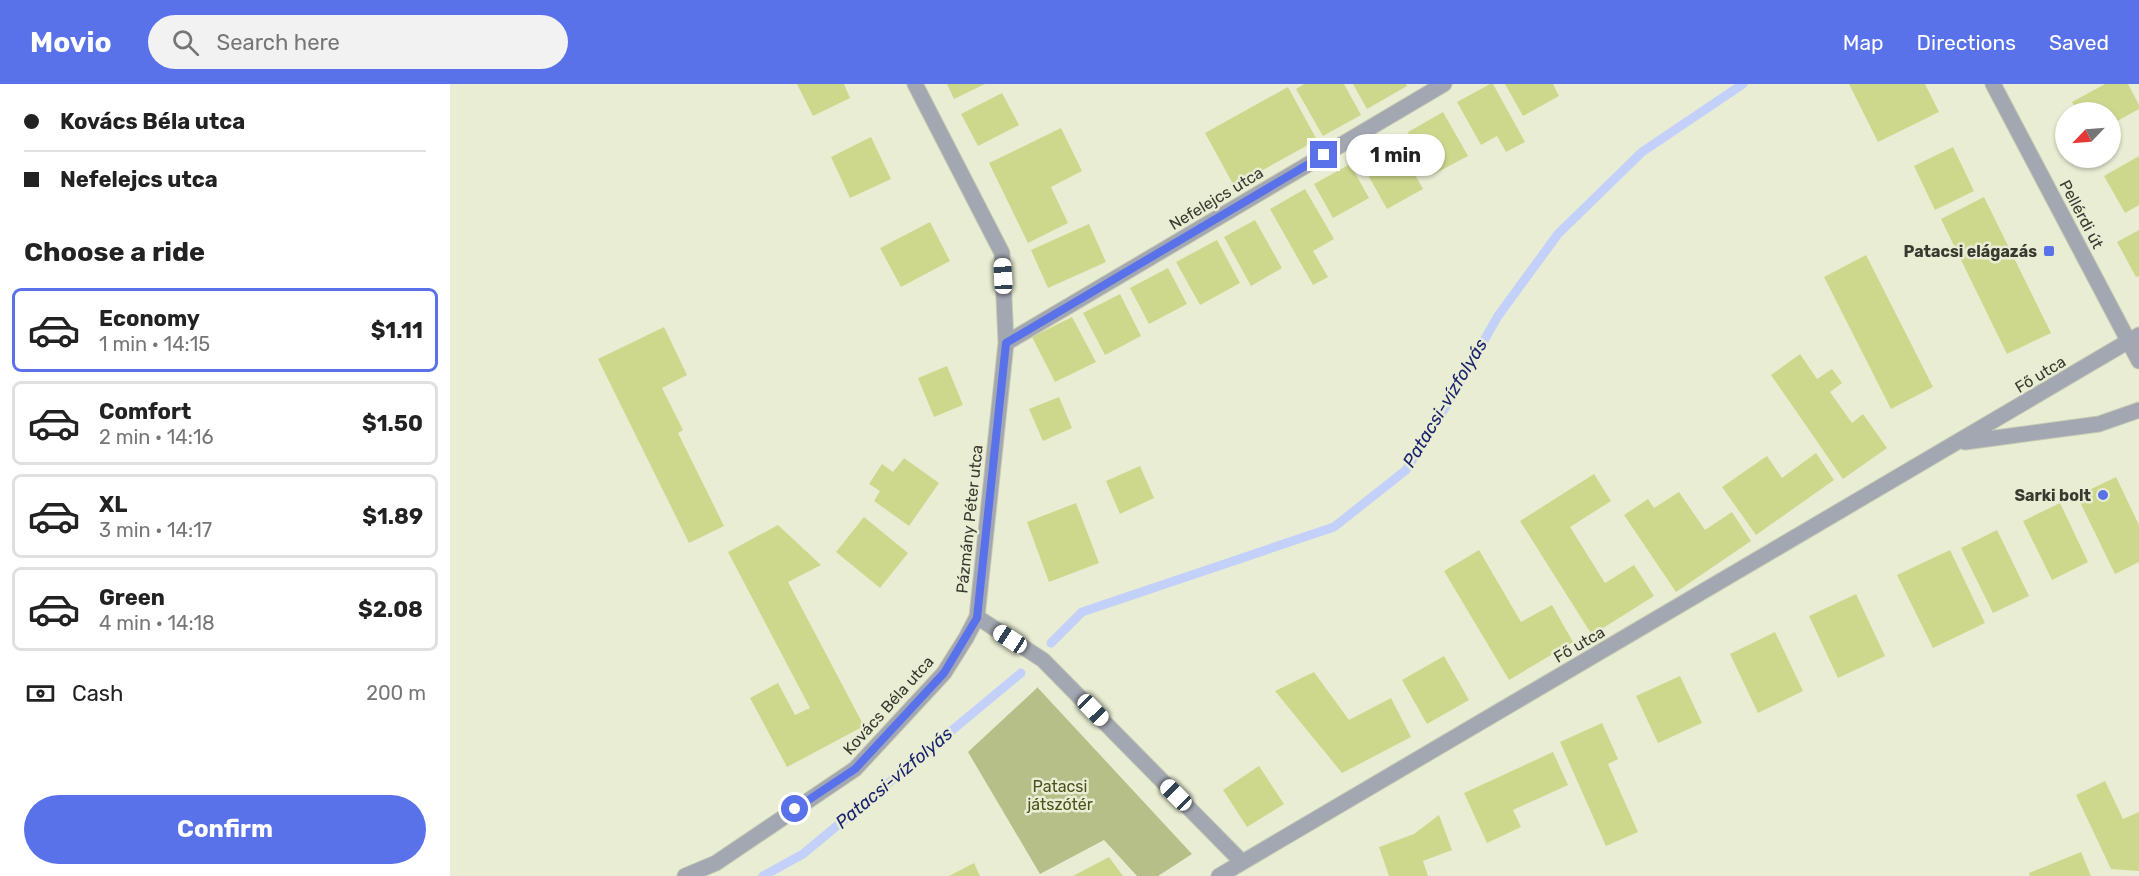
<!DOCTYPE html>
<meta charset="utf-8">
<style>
:root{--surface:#fff;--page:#f2f2f2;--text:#222;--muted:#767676;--line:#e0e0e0;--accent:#5972e9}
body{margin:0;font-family:Rubik,sans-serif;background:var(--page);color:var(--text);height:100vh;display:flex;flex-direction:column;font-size:22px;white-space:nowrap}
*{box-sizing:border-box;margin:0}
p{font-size:20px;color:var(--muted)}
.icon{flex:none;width:33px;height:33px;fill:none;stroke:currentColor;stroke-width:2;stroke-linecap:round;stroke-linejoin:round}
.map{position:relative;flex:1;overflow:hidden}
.details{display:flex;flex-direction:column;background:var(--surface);width:450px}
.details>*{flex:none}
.top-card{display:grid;align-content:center;height:132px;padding:0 24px;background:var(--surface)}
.needle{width:39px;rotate:245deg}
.controls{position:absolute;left:1605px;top:18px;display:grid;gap:12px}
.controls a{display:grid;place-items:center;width:66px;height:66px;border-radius:50%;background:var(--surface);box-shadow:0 2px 4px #0004;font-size:30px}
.end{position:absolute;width:27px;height:27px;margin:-14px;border:8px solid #5972e9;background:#fff;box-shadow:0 0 0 3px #fff}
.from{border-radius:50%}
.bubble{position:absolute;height:42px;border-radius:21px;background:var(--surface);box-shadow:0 2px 4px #0004;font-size:20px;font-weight:700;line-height:42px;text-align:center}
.car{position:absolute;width:18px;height:36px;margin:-18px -9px;border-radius:8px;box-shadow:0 0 4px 2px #0007;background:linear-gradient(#fff 24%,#345 0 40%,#fff 0 76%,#345 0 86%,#fff 0)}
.top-card b{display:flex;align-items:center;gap:21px;height:57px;font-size:22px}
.top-card b+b{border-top:2px solid var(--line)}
.top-card i{width:15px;height:15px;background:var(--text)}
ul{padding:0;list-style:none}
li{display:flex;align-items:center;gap:18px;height:84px;margin:0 12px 9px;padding:0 12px;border:3px solid var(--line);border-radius:9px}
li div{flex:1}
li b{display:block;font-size:22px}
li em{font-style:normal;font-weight:700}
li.selected{border-color:var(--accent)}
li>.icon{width:54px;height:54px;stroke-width:1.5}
h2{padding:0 24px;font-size:27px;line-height:72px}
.pay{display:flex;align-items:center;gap:15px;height:66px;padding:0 24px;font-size:22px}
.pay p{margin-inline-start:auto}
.primary-button{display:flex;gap:12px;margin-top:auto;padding:12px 24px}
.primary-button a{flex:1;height:69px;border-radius:36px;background:var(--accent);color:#fff;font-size:24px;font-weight:700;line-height:69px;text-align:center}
header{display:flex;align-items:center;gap:36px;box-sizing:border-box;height:84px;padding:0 30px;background:var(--accent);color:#fff}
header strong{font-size:28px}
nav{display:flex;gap:33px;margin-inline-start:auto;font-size:21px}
.search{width:420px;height:54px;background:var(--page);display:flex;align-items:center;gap:15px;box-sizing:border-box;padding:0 21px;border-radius:33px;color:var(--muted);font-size:22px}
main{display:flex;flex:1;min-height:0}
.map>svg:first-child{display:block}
.green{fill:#b7bf89}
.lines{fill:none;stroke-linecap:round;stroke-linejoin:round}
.stream{stroke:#c3d1fa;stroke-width:9}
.building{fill:#ced88d}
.minor-casing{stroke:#c6c9b2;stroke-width:17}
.minor{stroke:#a3a7b1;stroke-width:15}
.route{stroke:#5972e9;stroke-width:8}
.poi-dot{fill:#5972e9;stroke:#e9edd3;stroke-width:2}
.labels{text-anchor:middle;stroke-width:5;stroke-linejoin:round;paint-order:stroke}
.street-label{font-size:16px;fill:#383a30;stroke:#e9edd3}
.poi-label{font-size:16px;font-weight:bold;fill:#383a30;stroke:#e9edd3;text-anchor:end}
.park-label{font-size:16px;fill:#4b511a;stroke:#e9edd3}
.water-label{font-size:18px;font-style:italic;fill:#1a236e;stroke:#e9edd3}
</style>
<header>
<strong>Movio</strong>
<div class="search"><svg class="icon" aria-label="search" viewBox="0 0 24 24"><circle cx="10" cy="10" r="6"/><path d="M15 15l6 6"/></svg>Search here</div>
<nav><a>Map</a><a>Directions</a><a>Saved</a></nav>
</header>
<main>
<section class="details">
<div class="top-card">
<b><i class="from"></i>Kovács Béla utca</b>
<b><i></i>Nefelejcs utca</b>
</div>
<h2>Choose a ride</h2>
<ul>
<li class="selected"><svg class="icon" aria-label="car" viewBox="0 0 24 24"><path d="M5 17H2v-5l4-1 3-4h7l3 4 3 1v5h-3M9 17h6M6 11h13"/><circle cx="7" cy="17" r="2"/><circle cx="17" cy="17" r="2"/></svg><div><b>Economy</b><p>1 min · 14:15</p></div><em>$1.11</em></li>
<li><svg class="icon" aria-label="car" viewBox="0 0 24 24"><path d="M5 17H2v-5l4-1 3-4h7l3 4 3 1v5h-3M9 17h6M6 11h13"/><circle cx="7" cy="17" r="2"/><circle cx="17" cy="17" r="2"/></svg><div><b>Comfort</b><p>2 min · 14:16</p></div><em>$1.50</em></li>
<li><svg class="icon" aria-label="car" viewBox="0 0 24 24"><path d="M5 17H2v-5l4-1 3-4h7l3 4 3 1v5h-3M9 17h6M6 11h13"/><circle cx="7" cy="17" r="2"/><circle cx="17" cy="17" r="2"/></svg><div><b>XL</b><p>3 min · 14:17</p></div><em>$1.89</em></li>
<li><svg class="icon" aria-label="car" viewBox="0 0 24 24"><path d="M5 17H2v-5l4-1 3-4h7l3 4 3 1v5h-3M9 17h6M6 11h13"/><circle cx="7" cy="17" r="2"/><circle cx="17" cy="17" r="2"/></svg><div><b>Green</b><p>4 min · 14:18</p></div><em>$2.08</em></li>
</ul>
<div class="pay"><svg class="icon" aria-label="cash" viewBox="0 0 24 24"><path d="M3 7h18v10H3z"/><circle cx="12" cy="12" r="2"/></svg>Cash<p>200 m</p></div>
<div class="primary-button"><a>Confirm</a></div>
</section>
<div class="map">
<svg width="1689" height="792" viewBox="0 0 1689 792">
<rect width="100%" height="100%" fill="#e9edd3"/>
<path class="green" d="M588 603V604L742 770 708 792H687L654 756 590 790 518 668Z"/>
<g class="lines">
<path class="stream" d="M601 559 632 528 884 443 956 386 1001 314 1048 232 1108 150 1192 68 1293 0
M313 792 353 770 571 589"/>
</g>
<path class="building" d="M347 0H394L400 14 363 32Z
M497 0H535L504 15Z
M854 0H894L911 31 873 52 846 5Z
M903 0H956L957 2 917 25Z
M1040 0H1043L1075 58 1056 68 1047 52 1031 61 1007 18Z
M1055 0H1103L1109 12 1073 32Z
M1399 0H1475L1489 28 1428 58Z
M1655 0H1678L1689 21V25L1660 41V28H1628L1622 18Z
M838 3 867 56 784 102 755 49Z
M552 9 569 41 528 62 511 30Z
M993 28 1018 72 982 91 958 48Z
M611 44 632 87 601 103 618 139 578 159 539 79Z
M421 53 441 95 400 114 381 73Z
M945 55 973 105 937 125 909 75Z
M1503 63 1524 107 1485 126 1464 82Z
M1689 72V121L1675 129 1654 92Z
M900 80 919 114 883 134 864 100Z
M855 105 884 155 863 167 878 193 863 201 820 125Z
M1534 113 1601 249 1557 270 1491 135Z
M805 136 832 184 801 202 774 153Z
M480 138 500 177 451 203 430 164Z
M639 140 656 178 598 204 581 166Z
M1689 146V192L1686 193 1667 158Z
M767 156 790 199 750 221 726 178Z
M1416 171 1483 303 1441 325 1374 193Z
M718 184 737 220 699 240 680 204Z
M670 210 691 252 655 271 633 229Z
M622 233 646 278 605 298 582 253Z
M214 243 237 291 212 304 233 346 228 349 274 442 239 459 148 275Z
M1350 270 1367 295 1382 285 1392 299 1380 308 1402 339 1413 330 1437 364 1393 395 1321 291Z
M497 282 513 321 484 333 468 294Z
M609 313 622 344 593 357 579 325Z
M1366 369 1384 396 1306 451 1272 403 1317 372 1332 394Z
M454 374 489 399 459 442 424 417 430 407 419 400 432 380 443 388Z
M690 382 704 414 670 430 656 397Z
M1144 390 1161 417 1120 443 1155 499 1184 481 1204 512 1142 551 1070 437Z
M1666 393 1689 441V478L1665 490 1627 412Z
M1229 408 1255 446 1282 428 1301 457 1226 508 1174 431 1198 415 1204 424Z
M626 419 649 479 599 498 577 438Z
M1610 419 1638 478 1602 496 1573 437Z
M414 433 458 469 430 504 386 468Z
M328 441 371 481 338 498 414 642 337 683 300 614 328 599 345 631 360 624 278 468Z
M1547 446 1579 512 1543 529 1511 464Z
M1029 466 1071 538 1102 521 1123 558 1059 596 994 487Z
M1500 466 1535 539 1483 564 1447 491Z
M1406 510 1435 572 1388 594 1359 532Z
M1325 548 1353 607 1308 629 1280 570Z
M994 572 1019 616 977 640 952 596Z
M864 588 899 636 941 614 961 653 892 689 825 607Z
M1230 592 1252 639 1208 659 1186 612Z
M1152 639 1168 675 1158 680 1188 748 1156 762 1110 658Z
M1103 668 1118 701 1063 726 1071 743 1037 759 1014 709Z
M809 682 834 720 797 743 773 706Z
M1655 697 1673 735 1689 728V787L1661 785 1626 711Z
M989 731 1002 766 973 777 978 792H939L929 763 964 750Z
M1631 768 1641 792H1580L1579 789Z
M659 773 673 792H623Z
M524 779 530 792H499Z"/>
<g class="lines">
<defs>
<path id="minor" d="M1543 0 1689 277
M556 259 994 0
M1515 358 1649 340 1689 326
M527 533 593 576 792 778
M235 792 266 779 405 685 494 589 516 554 527 533 556 259 552 169 465 0
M769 792 1689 251"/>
</defs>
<use href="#minor" class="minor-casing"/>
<use href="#minor" class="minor"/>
</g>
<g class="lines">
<path class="route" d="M345 725 405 685 494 589 527 534 556 259 874 71"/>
</g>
<g class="poi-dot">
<rect x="1593" y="161" width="12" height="12" rx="3"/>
<circle cx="1653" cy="411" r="6"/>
</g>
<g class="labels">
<g class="street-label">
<text transform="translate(766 114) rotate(-31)" y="6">Nefelejcs utca</text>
<text transform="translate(1632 130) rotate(62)" y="6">Pellérdi út</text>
<text transform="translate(1590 290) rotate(-31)" y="6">Fő utca</text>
<text transform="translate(519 435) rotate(-84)" y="6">Pázmány Péter utca</text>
<text transform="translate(1129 560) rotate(-30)" y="6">Fő utca</text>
<text transform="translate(438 621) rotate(-48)" y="6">Kovács Béla utca</text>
</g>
<g class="poi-label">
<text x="1587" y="173">Patacsi elágazás</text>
<text x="1641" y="417">Sarki bolt</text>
</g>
<g class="park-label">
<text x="610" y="708">Patacsi<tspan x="610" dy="18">játszótér</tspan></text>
</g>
<g class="water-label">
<text transform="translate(995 319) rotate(-59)" y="6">Patacsi-vízfolyás</text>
<text transform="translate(444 694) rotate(-40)" y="6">Patacsi-vízfolyás</text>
</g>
</g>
</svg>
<div class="controls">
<a><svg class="needle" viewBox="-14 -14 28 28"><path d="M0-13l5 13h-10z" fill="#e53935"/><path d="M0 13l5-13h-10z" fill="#767676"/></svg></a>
</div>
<i class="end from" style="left:345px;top:725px"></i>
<i class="end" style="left:874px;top:71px"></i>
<div class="bubble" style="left:896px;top:50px;width:99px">1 min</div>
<i class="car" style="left:553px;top:192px;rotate:357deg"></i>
<i class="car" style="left:560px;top:555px;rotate:303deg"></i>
<i class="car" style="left:643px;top:626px;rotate:136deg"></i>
<i class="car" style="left:726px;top:711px;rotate:315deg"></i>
</div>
</main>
